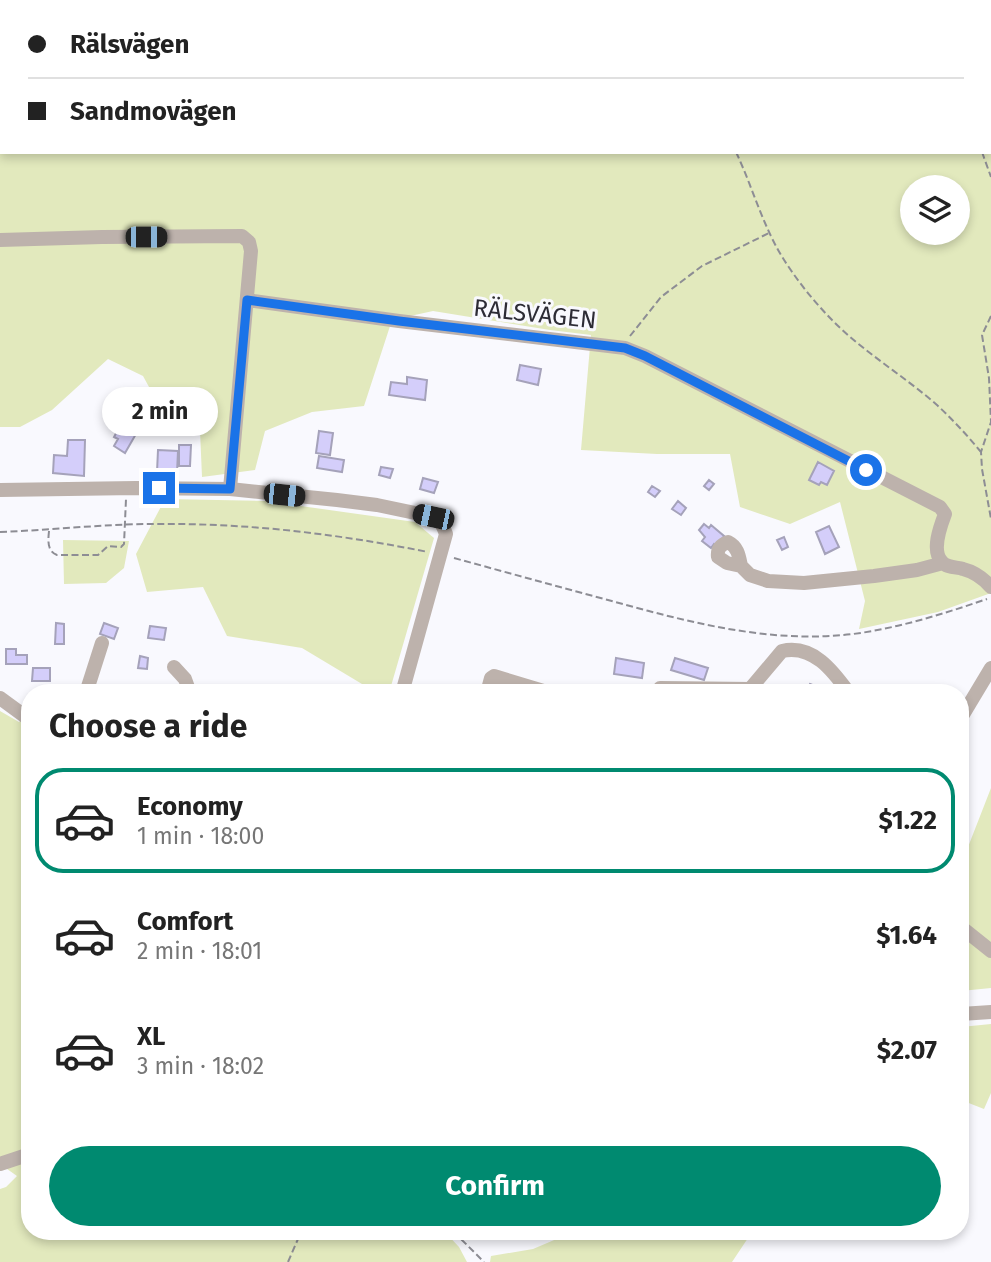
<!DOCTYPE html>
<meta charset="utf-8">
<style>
:root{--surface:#fff;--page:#f2f2f2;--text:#222;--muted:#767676;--line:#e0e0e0;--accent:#008a70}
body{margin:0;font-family:"Fira Sans",sans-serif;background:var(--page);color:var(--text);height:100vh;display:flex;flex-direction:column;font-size:26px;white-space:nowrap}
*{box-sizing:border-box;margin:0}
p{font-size:23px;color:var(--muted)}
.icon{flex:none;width:38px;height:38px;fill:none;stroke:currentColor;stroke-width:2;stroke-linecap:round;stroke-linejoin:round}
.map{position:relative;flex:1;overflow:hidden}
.drawer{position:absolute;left:21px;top:684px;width:948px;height:556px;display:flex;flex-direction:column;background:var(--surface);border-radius:28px;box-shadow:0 4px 10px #0003}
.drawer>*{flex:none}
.top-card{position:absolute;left:0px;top:0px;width:992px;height:154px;box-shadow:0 4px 10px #0003;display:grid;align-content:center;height:154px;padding:0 28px;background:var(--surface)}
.controls{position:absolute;left:900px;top:175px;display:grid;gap:14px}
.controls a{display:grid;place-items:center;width:70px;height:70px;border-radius:50%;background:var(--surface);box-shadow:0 4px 10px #0003;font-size:35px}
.end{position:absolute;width:32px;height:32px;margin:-16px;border:9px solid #1a73e8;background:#fff;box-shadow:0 0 0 4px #fff}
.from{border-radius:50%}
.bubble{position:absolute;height:49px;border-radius:24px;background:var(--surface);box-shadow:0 4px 10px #0003;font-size:23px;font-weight:700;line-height:49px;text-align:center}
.car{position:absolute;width:21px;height:42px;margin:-21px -10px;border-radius:9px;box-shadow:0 0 5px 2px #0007;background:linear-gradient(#222 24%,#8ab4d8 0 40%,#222 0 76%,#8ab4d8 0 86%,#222 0)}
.top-card b{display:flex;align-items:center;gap:24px;height:66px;font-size:26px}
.top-card b+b{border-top:2px solid var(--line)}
.top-card i{width:18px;height:18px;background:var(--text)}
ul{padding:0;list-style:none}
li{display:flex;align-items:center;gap:21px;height:105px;margin:0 14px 10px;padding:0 14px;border:4px solid transparent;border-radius:28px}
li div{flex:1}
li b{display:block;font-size:26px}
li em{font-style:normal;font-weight:700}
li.active{border-color:var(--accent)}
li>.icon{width:63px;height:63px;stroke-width:1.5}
h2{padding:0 28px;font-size:32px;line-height:84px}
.primary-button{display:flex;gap:14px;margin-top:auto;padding:14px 28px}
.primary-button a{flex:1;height:80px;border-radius:42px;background:var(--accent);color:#fff;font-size:28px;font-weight:700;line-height:80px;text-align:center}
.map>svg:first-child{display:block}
.green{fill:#e2e9bd;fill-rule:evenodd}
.building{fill:#d4cefa;stroke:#a5a2ba;stroke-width:2}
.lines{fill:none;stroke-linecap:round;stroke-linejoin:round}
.path{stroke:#8d8d94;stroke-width:2;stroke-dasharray:7 3.5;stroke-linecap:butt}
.minor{stroke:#bdb2ac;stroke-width:14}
.route{stroke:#1a73e8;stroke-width:9}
.labels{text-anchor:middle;stroke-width:6;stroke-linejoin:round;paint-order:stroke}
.street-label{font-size:24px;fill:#2d2c35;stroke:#f9f9fe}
</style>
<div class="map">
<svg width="991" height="1262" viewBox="0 0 991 1262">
<rect width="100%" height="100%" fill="#f9f9fe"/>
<path class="green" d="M0 0H991V593L938 612 859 629 865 601 840 502 790 524 740 507 730 454H657L581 450 591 335 550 330 433 311 392 320 364 406 312 412 265 431 255 470 202 477 199 407H160L143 376 108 359 52 410 20 427H0ZM2 2H990V152H2ZM912 187H957V233H912Z
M165 499 265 501 415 522 434 538 389 693H377L302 648 227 636 203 587 147 592 136 554Z
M63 540 129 541 124 568 106 583 64 584Z
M0 711 19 722 30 711V1232H445L459 1247 467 1262H0V1189L6 1187 17 1176 0 1164Z
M991 788V988L961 991V865Z
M991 1024V1093L984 1109 961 1100V1027Z
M573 1232H752L732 1262H490L491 1256 533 1249Z"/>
<path class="building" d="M520 365 541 369 538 385 517 380Z
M407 377 427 380 425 400 389 395 391 382 407 384Z
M129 421 140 427 125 453 114 446 118 439 114 437 120 426 124 429Z
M319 431 333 433 330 455 316 453Z
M68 440H85L84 476 53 473 54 455 67 456Z
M179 445H191L190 466H179Z
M158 450 178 451 177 473 157 472Z
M319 456 344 460 342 472 317 468Z
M818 462 834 471 827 485 821 482 819 485 809 480Z
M381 467 393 469 390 478 379 475Z
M423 478 438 482 434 493 420 489Z
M709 480 714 484 709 490 704 486Z
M652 486 660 491 655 497 648 492Z
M678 501 686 508 681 515 672 509Z
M704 524 709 528 711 525 724 536 716 546 714 544 711 548 702 541 705 537 699 530Z
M829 526 839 547 825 554 816 532Z
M784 537 788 547 782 550 777 540Z
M56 623 64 624V644H55Z
M104 623 118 628 114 639 100 634Z
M150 626 166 628 164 640 148 638Z
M6 649H16V655H27V664H6Z
M140 656 148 658 147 669 138 668Z
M616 658 644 663 642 678 614 674Z
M675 658 708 668 704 680 671 670Z
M33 668H50V681H32Z
M810 684 820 688 818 693H806Z"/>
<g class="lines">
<path class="path" d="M88 0 91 2
M584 0 587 2
M735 0 747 2
M345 2 356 0
M606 2 621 0
M990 67H991
M736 152C752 186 762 223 781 255 795 278 814 302 834 322 865 353 904 376 937 405 953 420 967 435 981 452
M982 152 991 177
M991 316 982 335 989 378 991 422 981 452 982 469 991 519
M630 336 661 297 702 266 769 233
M49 531C48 541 47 551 57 555H98L108 546 121 547 124 544 126 499
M0 532C52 530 104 524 156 524 248 523 338 534 428 552
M454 558C505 572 556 586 608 600 688 622 769 644 853 634 899 628 943 614 987 599
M454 1232 484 1262
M288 1262 301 1232"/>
<path class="minor" d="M0 240 102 237 242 236 249 242 251 251 230 489
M247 300 399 321 625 348 645 356 940 507 945 514C940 527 931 551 942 562 947 568 957 567 963 569 975 572 983 578 991 587
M0 490 136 488 230 489 337 500 377 505 434 517C441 521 443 526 446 534L402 693
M741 566C739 556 738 547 728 542 720 545 717 549 718 557L727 563 741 566 750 575 768 581 804 583 874 576 917 570 943 563
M174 667 185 679 190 693
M660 688 750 689 782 651C813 644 833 671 849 693
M86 693 102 643
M487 693 491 678 494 676 550 693
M0 698 30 720
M961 718 991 668
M961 927 991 951
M961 1014 991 1012
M0 1164 30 1154"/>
</g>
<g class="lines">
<path class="route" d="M159 488 230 489 247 300 399 321 625 348 645 356 866 470"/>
</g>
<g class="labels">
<g class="street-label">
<text transform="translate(535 314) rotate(6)" y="8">RÄLSVÄGEN</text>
</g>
</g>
</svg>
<div class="controls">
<a><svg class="icon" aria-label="layers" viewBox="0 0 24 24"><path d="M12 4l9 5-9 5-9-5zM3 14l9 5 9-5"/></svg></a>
</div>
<i class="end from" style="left:866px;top:470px"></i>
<i class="end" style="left:159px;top:488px"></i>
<div class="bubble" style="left:102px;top:387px;width:116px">2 min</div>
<i class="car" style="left:146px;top:237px;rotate:90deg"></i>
<i class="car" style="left:284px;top:495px;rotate:96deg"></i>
<i class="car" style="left:433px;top:517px;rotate:282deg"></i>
<div class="top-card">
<b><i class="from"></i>Rälsvägen</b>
<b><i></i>Sandmovägen</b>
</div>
<section class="drawer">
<h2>Choose a ride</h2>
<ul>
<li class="active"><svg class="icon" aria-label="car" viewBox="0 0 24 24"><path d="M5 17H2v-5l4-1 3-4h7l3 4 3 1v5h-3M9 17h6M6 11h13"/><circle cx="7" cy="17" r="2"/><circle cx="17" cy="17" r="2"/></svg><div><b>Economy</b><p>1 min · 18:00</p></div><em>$1.22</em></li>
<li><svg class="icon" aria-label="car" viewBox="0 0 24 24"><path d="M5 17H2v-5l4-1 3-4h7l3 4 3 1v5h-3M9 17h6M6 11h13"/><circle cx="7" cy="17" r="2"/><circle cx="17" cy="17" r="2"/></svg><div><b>Comfort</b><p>2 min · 18:01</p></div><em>$1.64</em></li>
<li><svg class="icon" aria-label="car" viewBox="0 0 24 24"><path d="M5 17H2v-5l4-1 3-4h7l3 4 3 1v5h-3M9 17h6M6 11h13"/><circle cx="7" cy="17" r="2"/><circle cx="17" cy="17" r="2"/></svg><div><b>XL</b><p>3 min · 18:02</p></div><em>$2.07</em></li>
</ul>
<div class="primary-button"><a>Confirm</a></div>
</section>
</div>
